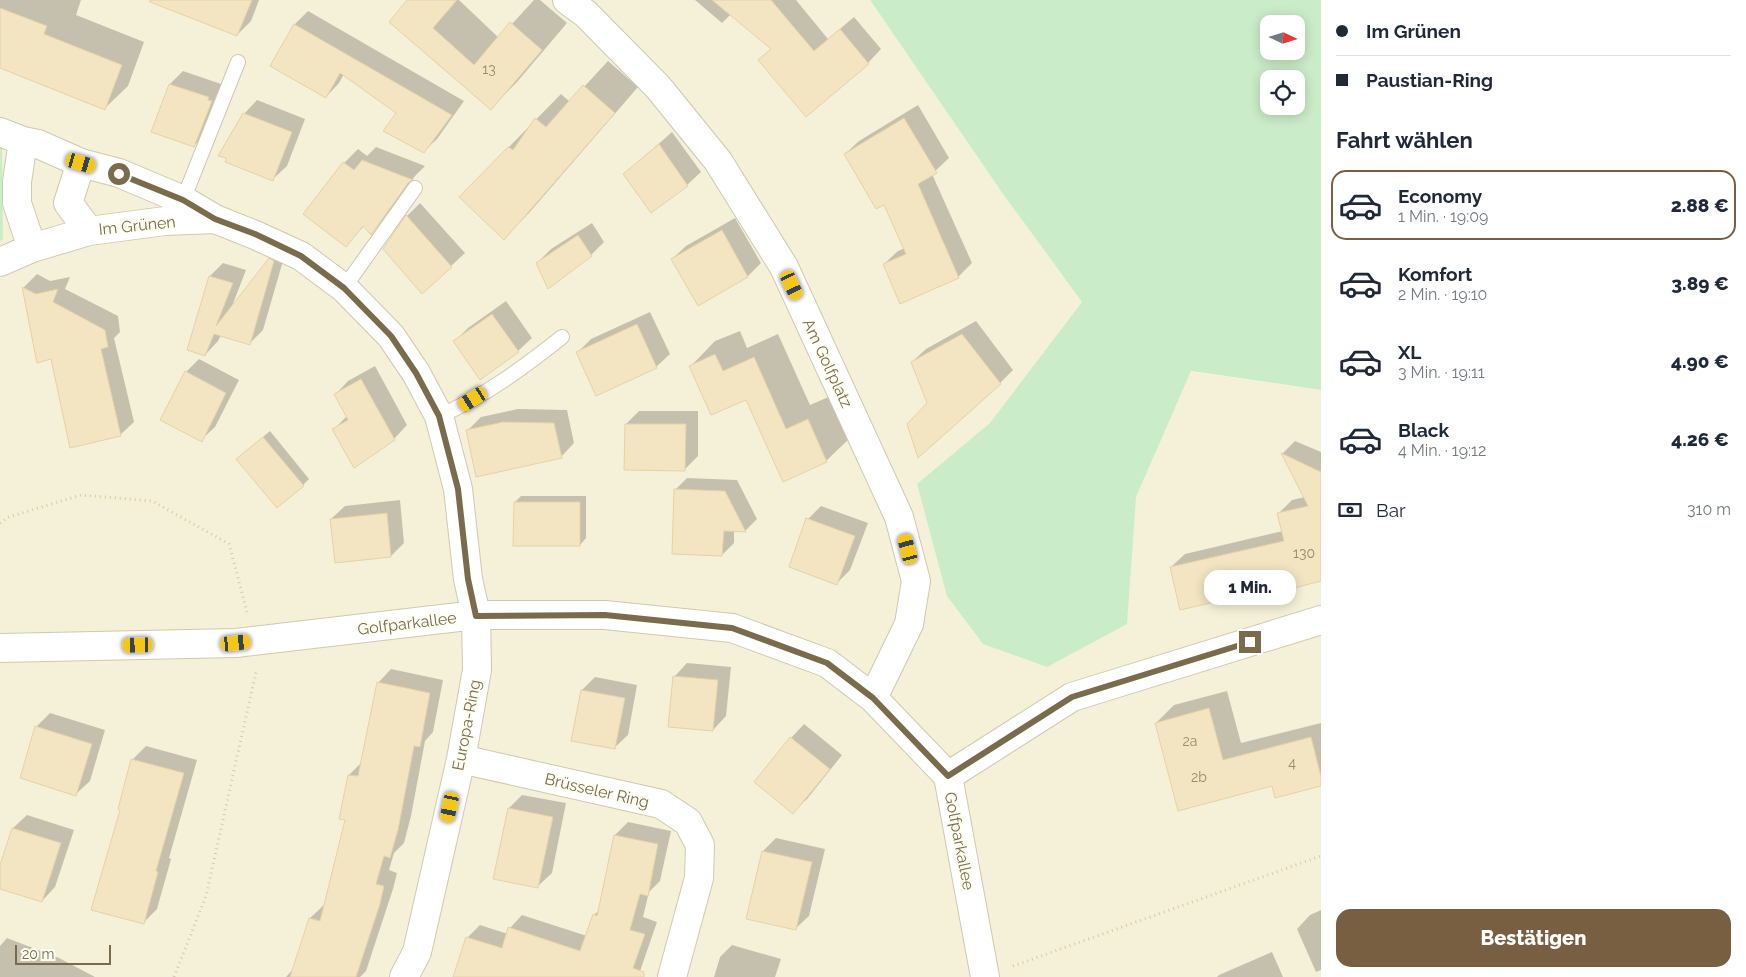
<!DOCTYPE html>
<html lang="de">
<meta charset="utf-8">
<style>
:root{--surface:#fff;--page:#f6f6f7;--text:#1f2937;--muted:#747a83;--line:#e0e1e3;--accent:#795f42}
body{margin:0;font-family:Raleway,sans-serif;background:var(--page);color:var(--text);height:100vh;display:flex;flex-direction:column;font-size:19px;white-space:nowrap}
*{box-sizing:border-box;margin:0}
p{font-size:16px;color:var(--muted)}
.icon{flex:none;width:28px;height:28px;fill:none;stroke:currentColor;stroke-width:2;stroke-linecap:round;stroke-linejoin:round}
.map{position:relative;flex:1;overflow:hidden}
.side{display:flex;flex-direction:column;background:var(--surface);width:425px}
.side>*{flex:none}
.banner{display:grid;align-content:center;height:110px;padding:0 15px;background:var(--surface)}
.needle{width:32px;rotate:94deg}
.tools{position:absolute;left:1260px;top:15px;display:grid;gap:10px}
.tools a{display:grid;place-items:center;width:45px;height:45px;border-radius:10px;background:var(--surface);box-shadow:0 2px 12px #0003;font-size:25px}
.scale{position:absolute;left:15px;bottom:12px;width:96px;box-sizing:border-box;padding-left:5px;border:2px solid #796b4c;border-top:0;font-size:14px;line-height:18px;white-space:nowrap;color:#796b4c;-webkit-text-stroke:4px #fffef2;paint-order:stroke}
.end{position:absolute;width:22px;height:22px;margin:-11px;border:6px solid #796b4c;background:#fff;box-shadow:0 0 0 2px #fff}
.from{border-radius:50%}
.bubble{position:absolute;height:35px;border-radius:15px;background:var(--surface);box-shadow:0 2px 12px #0003;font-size:16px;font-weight:800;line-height:35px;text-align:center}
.car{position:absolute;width:15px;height:30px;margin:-15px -8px;border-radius:6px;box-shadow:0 0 4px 1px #0007;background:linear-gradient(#f5c518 24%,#345 0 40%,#f5c518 0 76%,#345 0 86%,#f5c518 0)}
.banner b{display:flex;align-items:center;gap:18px;height:48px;font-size:19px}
.banner b+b{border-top:1px solid var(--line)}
.banner i{width:12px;height:12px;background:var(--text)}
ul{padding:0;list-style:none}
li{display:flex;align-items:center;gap:15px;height:70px;margin:0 10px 8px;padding:0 5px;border:2px solid transparent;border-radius:15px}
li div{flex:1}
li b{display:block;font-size:19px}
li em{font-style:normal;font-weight:800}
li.selected{border-color:var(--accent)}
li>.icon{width:45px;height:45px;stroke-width:1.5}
h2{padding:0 15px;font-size:22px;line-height:60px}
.pay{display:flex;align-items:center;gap:12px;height:55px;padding:0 15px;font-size:19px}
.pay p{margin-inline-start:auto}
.cta{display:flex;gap:10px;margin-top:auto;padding:10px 15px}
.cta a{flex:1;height:58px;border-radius:15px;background:var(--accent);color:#fff;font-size:20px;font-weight:800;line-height:58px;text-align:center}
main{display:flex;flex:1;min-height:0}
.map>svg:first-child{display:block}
.residential{fill:#f5f1d9}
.green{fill:#cbecc8;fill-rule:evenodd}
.shadow{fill:#0003}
.building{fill:#f3e5c2;stroke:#e6d2a2}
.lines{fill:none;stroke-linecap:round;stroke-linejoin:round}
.lane-casing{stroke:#d0c8af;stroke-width:16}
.street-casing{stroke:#d0c8af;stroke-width:30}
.path{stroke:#d9c9a4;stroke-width:3;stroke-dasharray:1 4;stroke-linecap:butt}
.lane{stroke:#fff;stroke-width:14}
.street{stroke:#fff;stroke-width:28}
.route{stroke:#796b4c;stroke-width:6}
.labels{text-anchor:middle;stroke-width:4;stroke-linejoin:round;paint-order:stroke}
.number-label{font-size:14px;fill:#988a6a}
.street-label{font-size:16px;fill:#796b4c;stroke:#fffef2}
</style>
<main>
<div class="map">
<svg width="1321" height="977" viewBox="0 0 1321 977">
<rect width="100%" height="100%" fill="#fdfceb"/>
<path class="residential" d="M0 0H870L1003 194 1126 362 1321 390V977H0Z"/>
<path class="green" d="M870 0H1321V390L1191 371 1136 497 1127 624 1047 667 983 644 947 596 917 484 990 423 1082 302 1003 194ZM1269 24H1296V51H1269ZM1269 79H1296V106H1269Z
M0 147 2 148 3 240 0 241Z"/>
<path class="shadow" d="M0 0H81L76 15 144 42 128 86 104 109 0 67Z
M198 0H259L251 21 237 35Z
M409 0H459L499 38 534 0H540L567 23 517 82 491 108Z
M695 0H796L828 39 854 17 881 49 868 63 806 115 760 60 771 49 731 14 722 23Z
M308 11 464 101 437 139 423 152 398 113 344 74 339 83 326 97 271 66 295 24Z
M608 61 638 87 529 213 504 238 508 148 561 94 570 102Z
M183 71 221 84 220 86 225 88 207 132 194 146 170 84Z
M257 100 305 119 287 166 273 179 228 158 244 114Z
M918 105 949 158 932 174 972 263 958 277 884 264 898 251 905 248 884 203 845 154 859 141Z
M672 132 701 172 687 185 651 211 625 174Z
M376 147 425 166 415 176 384 220 371 233 364 226 346 245 305 214 344 163 358 149 367 156Z
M420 203 465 253 451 266 384 248 407 216Z
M735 218 761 263 748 276 698 304 672 259 686 246Z
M592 223 604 242 591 255 537 263 551 249Z
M283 246 287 247 263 330 250 343 221 335 218 341 205 355 189 349 210 276 223 263 246 270 231 309 270 259Z
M37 274 50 281 70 277 65 289 118 316 120 332 114 338 134 422 120 435 52 358 38 361 24 287Z
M506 301 532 338 518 351 455 341 468 328Z
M650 312 670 354 656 367 578 352 591 339Z
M976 321 1013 370 1000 383 912 362 926 349Z
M740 331 747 348 778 334 810 405 833 395 851 437 826 461 746 398 691 366 715 341Z
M199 359 239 380 215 427 201 440 186 372Z
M375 366 407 425 394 439 334 429 347 416 335 395 348 381Z
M518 409 567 410 574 443 561 457 467 431 481 417Z
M639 411H698V456L684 470 626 424Z
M270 431 309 479 303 485 244 453Z
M1295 441 1321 452V580L1294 583 1171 567 1185 554 1283 531 1279 513 1292 500 1305 497 1282 454Z
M687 478 737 480 757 519 745 531 734 530V543L722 555 675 490Z
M521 496H586V538L580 545 515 502Z
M400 500 404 543 391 556 331 519 345 506Z
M821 506 868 523 850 570 836 584 808 519Z
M687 663 731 667 726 716 713 730 674 677Z
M391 669 443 680 433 732 425 741 411 816 404 843 394 853 389 870 397 873 393 889 366 971 360 977H286L294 968 310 918 324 905H325L347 819 341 818 349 775 362 762 378 683Z
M595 677 637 685 628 735 614 748 582 690Z
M1227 691 1241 743 1321 723V784L1273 785 1179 810 1156 723 1174 705Z
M50 713 105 730 90 781 76 794 21 777 37 726Z
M804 724 842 755 807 799 793 812 756 782 791 738Z
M146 746 197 760 169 858 171 859 157 909 144 922 122 809 120 808 133 759Z
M522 795 566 803 552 873 538 886 495 878 509 808Z
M27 815 74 830 55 887 42 901 0 887V869L13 828Z
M628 822 671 831 660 881 649 892 643 917 657 922 638 977H464L467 938 480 925 508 934 510 928 522 915 587 936 594 915 600 909 615 835Z
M776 838 825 849 809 916 795 929 763 851Z
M1321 910V970L1316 972 1297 929 1310 915Z
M7 938 59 958 95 977H0V946Z
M732 945 781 959 775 977H714L720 957Z
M1272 952 1283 977H1217L1219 975Z"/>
<path class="building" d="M150 0H252L237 36 150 2Z
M407 0H457L433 28 474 65 510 22 542 50 491 110 389 22Z
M712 0H771L814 51 840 29 869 64 806 117 758 60 771 49Z
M0 8 47 26 44 34 122 65 105 110 0 68Z
M294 24 452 115 424 153 383 131 396 113 340 73 326 98 270 66Z
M169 84 209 97 208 100 212 101 194 147 151 132Z
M583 85 615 113 504 240 459 197 508 147 513 150 535 118 546 127Z
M243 113 292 132 273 181 225 162 226 158 218 156Z
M904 118 937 173 918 184 959 278 900 304 883 264 906 254 884 205 876 209 844 154Z
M659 144 688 186 651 213 623 174Z
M362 160 413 180 408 183 371 235 363 226 346 247 303 214 343 162 354 170Z
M406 215 452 267 422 294 383 249Z
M722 230 748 277 698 306 671 259Z
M578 235 592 256 548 289 536 263Z
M269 258 274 261 250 345 214 334 205 356 187 350 209 276 233 283 216 326Z
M22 287 36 294 58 289 53 302 105 330 108 347 101 349 121 436 70 448 51 359 37 363Z
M492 314 519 352 480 380 453 341Z
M637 324 657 368 596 396 576 352Z
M962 334 1001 384 918 458 907 424 927 403 911 362Z
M715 354 723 371 754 357 786 429 808 419 827 462 783 482 746 400 711 415 689 366Z
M185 371 226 393 202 442 160 420Z
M361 379 395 440 354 468 332 429 348 420 334 394Z
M503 422 554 423 562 458 476 477 466 430Z
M625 424H686L685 471 624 470Z
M263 437 304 486 277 508 236 459Z
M1281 453 1321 472V581L1294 588 1293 584 1180 610 1170 567 1284 541 1277 513 1308 506Z
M674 489 725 491 746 532 724 531 722 556 672 554Z
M514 502H580V546H513Z
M387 513 391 557 335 563 330 519Z
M806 518 855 536 837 585 789 567Z
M673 676 718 680 713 731 668 727Z
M377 682 430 693 420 747 414 746 398 830 390 858 384 856 376 884 384 886 380 904 356 977H290L309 918 320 921 345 820 339 819 348 775 358 776Z
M581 690 625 698 615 749 571 741Z
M1209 708 1223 760 1311 737 1321 777V786L1275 798 1272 786 1178 811 1155 723Z
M35 726 92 744 76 796 20 778Z
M790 737 830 769 793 814 754 782Z
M131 759 184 773 156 871 158 872 144 924 91 910 120 810 118 809Z
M508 808 553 817 538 888 493 879Z
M12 828 61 843 42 902 0 889V865Z
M614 835 658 844 648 896 640 894 630 930 645 934 633 968 644 972V977H453L466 937 502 948 508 927 580 951 593 914 597 916Z
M762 851 812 862 796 930 746 919Z"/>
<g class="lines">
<defs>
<path id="lane" d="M183 200 238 62
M344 288 415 188
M439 416C484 397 524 367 562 337"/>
<path id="street" d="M567 0 586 14 658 87 718 161 784 267 899 517 916 581 909 624 873 698
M0 132 23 141 38 144 81 163 119 173 183 200 215 219 255 235 301 256 344 288 391 336 416 373 439 416 458 489 468 579 476 615 477 670 461 759 417 952 404 977
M81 163 68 203 89 231 165 221 215 219
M32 248 89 231
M0 262 32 248 17 203V182L23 141
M0 648 236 643 476 615H605L732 628 827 663 873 698 948 776 985 977
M461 759 661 804 688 822 700 845 699 878 672 977
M948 776 1072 697 1321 620"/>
</defs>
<use href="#lane" class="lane-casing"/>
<use href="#street" class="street-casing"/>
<path class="path" d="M0 523 9 517 81 495 152 501 229 544 247 612
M1013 966 1321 856
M174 977 206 896 256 672"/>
<use href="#lane" class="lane"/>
<use href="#street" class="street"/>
</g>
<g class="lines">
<path class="route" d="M119 174 183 200 215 219 255 234 301 256 344 288 391 336 416 373 439 416 458 489 468 579 476 616 605 615 732 628 827 663 873 698 948 776 1072 697 1250 642"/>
</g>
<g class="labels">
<g class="number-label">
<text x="489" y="74">13</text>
<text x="1304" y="558">130</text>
<text x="1190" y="746">2a</text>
<text x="1292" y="768">4</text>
<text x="1199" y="782">2b</text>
</g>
<g class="street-label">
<text transform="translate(137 225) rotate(-6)" y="6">Im Grünen</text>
<text transform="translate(828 363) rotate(65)" y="6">Am Golfplatz</text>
<text transform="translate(407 623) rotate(-7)" y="6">Golfparkallee</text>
<text transform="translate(466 725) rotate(-79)" y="6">Europa-Ring</text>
<text transform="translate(597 790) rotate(13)" y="6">Brüsseler Ring</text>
<text transform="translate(960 841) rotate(79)" y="6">Golfparkallee</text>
</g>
</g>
</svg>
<div class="tools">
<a><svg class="needle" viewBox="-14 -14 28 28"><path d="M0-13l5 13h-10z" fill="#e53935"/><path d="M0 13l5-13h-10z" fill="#747a83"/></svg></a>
<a><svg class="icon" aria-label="locate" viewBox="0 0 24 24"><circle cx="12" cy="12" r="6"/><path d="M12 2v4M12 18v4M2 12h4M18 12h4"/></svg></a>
</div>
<div class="scale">20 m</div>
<i class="end from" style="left:119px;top:174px"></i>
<i class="end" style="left:1250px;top:642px"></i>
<div class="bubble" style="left:1204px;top:570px;width:92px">1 Min.</div>
<i class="car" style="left:81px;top:163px;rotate:106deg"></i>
<i class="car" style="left:792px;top:285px;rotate:155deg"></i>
<i class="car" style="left:473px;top:399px;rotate:238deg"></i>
<i class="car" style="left:908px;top:549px;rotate:345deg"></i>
<i class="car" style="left:236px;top:643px;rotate:84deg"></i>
<i class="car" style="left:138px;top:645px;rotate:269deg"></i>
<i class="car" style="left:450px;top:807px;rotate:192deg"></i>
</div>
<section class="side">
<div class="banner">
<b><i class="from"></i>Im Grünen</b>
<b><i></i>Paustian-Ring</b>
</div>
<h2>Fahrt wählen</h2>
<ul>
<li class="selected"><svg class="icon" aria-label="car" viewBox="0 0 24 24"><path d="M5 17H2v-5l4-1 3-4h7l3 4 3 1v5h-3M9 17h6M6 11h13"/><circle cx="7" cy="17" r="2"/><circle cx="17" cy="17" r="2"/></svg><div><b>Economy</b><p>1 Min. · 19:09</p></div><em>2.88 €</em></li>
<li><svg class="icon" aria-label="car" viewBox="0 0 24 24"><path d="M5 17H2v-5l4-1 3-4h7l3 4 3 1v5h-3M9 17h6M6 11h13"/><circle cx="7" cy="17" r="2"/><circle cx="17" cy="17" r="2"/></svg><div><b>Komfort</b><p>2 Min. · 19:10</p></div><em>3.89 €</em></li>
<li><svg class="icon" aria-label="car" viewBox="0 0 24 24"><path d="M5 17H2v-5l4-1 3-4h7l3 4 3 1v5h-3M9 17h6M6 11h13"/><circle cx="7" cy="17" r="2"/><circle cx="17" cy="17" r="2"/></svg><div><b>XL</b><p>3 Min. · 19:11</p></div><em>4.90 €</em></li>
<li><svg class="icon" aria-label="car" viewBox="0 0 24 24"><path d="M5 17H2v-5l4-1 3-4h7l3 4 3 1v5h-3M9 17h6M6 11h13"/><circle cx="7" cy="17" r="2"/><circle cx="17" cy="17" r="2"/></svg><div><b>Black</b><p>4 Min. · 19:12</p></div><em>4.26 €</em></li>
</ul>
<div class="pay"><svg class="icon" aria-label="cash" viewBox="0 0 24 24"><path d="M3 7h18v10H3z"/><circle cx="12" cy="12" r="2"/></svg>Bar<p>310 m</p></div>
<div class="cta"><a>Bestätigen</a></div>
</section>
</main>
